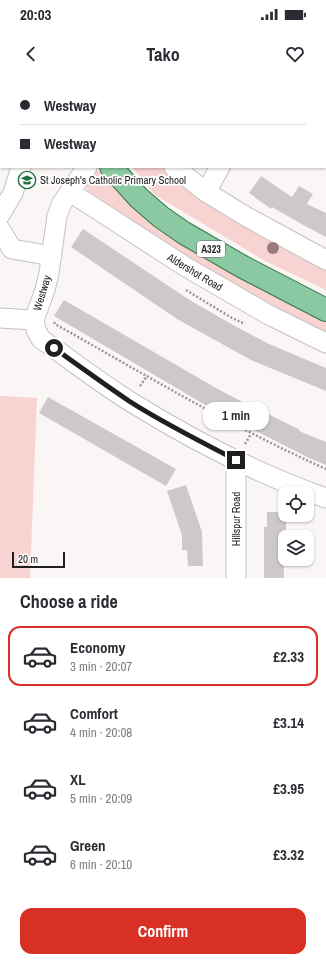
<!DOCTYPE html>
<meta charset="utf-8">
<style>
:root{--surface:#fff;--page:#f2f2f3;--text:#2b2b33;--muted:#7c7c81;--line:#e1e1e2;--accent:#d93025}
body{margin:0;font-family:"Archivo Narrow",sans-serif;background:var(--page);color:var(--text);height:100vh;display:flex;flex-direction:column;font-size:15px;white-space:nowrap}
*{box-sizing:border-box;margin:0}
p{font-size:13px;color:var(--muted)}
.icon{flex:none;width:22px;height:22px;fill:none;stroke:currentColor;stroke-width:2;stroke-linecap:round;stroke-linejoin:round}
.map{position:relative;height:498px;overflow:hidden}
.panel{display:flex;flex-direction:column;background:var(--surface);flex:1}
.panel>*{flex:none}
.top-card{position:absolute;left:0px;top:0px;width:326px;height:88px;box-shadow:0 1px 3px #0004;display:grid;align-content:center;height:88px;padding:0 20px;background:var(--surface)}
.fabs{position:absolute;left:278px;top:406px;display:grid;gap:8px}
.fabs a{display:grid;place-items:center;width:36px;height:36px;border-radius:8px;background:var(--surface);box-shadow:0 1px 3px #0004;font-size:20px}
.scale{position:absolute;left:12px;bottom:10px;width:53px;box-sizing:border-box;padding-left:4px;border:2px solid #201e1e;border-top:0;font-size:11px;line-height:14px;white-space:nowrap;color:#201e1e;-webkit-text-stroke:3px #fff;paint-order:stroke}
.end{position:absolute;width:18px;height:18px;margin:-9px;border:5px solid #201e1e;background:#fff;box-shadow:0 0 0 2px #fff}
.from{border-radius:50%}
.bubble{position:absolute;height:28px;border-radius:12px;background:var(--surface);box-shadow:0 1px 3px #0004;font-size:13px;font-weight:800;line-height:28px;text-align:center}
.top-card b{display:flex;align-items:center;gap:14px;height:38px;font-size:15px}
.top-card b+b{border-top:1px solid var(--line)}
.top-card i{width:10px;height:10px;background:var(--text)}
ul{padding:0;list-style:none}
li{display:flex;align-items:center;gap:12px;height:60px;margin:0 8px 6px;padding:0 12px;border:2px solid transparent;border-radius:12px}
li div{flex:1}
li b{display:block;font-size:15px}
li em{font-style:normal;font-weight:800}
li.active{border-color:var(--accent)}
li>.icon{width:36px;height:36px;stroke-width:1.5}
h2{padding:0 20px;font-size:18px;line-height:48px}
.action{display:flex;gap:8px;margin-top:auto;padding:8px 20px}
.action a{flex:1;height:46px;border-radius:12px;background:var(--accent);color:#fff;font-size:16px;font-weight:800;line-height:46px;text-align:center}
.status{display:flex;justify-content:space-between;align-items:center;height:28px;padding:0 20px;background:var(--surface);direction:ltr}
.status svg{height:11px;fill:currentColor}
header{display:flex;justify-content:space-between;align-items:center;height:52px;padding:0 20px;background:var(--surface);font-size:18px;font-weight:800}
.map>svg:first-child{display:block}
.green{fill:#f7d3d2}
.building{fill:#cec9c9}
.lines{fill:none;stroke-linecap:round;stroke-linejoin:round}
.minor-casing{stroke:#c6c1c1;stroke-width:21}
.major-casing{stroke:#32764a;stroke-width:24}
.path{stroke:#9a9696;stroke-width:2.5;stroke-dasharray:2 2;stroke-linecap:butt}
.minor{stroke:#fff;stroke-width:19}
.major{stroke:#8ac9a1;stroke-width:22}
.tree{fill:#9a7b7d}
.route{stroke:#201e1e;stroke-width:5}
.labels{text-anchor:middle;stroke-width:3.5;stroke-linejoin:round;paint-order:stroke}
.shield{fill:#fff;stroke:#636262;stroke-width:1}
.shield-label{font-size:10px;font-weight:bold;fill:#201e1e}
.poi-label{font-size:11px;fill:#201e1e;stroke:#fff;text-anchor:start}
.street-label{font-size:11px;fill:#201e1e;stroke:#fff}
</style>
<div class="status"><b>20:03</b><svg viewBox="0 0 49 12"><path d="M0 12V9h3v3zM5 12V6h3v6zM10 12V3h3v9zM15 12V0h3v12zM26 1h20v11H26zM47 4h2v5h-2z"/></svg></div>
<header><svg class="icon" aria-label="back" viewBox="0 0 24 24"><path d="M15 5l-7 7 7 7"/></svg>Tako<svg class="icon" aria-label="heart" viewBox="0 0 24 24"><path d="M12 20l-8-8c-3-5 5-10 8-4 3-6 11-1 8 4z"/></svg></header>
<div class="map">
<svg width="326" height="498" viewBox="0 0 326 498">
<rect width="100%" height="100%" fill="#fbf6f6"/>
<path class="green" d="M132 87H167L326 186V210L265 181 155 115Z
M94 91H102L326 238V252L298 240 231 206 88 111 85 105Z
M0 316 37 318 30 498H0Z"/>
<path class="building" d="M261 96 292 117 299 106 313 114 307 124 326 133V157L305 146 272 127 271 129 249 113Z
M83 149 188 219 233 245 269 264 326 288V311L251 280 177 239 71 167Z
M64 220 216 308 265 334 266 333 300 350 299 351 326 362V385L309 378 207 326 54 236Z
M48 317 176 389 166 406 39 333Z
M186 405 202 452 203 486H188L187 470H182V455L167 411Z
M267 432H285V435H286V457H285V464H283L284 498H264V447H267Z"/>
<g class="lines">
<defs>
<path id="minor" d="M84 0 85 1
M271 1 272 0
M0 16 1 17
M87 87 62 123 57 136 49 193 45 210 34 240 36 250 41 259C71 280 100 303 131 322 192 360 258 394 326 418
M174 87 206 112 247 137 326 180
M70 112 186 187 269 235 326 263
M206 112 220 87
M0 135 13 113 21 87
M0 149 12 169 52 176
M0 238 34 240
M236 380V498"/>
<path id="major" d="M35 0 36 1
M111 87 139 118 161 137 184 153 243 187 326 230"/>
</defs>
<use href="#minor" class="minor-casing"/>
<use href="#major" class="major-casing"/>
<path class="path" d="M186 210 232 238 245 244
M54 242 55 244C144 294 232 347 326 389
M140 306 147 296
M245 364 251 354"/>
<use href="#minor" class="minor"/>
<use href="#major" class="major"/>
</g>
<circle class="tree" cx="273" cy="168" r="6"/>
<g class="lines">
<path class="route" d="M54 268C79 286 104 304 129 321 163 343 200 361 236 380"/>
</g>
<defs>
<symbol id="school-ring" viewBox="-11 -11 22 22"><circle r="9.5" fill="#fff" stroke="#226f3e" stroke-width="1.5"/><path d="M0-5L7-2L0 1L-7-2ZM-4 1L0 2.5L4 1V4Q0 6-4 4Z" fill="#226f3e"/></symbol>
</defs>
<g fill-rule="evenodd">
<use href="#school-ring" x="17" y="90" width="20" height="20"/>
</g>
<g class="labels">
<rect class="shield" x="197" y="161" width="28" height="16" rx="3"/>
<g class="shield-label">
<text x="211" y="173">A323</text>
</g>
<g class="poi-label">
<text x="40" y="104">St Joseph's Catholic Primary School</text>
</g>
<g class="street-label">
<text transform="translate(195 192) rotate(31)" y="4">Aldershot Road</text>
<text transform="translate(42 213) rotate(-73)" y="4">Westway</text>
<text transform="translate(236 439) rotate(-90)" y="4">Hillspur Road</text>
</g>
</g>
</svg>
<div class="fabs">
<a><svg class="icon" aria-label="locate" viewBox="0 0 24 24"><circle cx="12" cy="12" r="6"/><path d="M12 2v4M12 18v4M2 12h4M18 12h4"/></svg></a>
<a><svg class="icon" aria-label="layers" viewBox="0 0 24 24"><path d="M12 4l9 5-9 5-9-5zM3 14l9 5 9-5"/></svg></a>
</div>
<div class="scale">20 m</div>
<i class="end from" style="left:54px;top:268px"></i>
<i class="end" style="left:236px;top:380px"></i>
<div class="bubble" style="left:203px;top:322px;width:66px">1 min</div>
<div class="top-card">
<b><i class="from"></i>Westway</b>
<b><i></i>Westway</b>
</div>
</div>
<section class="panel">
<h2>Choose a ride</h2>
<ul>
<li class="active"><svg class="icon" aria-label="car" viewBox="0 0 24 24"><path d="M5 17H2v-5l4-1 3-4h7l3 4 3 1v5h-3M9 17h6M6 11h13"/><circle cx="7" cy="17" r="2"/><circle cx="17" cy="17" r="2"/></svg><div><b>Economy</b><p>3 min · 20:07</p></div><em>£2.33</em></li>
<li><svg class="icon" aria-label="car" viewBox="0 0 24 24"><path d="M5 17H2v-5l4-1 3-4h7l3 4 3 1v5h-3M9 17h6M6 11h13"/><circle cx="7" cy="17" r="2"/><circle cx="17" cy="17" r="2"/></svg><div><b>Comfort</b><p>4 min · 20:08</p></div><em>£3.14</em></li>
<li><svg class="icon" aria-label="car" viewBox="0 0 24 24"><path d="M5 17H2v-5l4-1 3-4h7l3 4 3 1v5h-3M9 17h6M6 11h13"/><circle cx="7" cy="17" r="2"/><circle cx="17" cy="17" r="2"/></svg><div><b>XL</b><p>5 min · 20:09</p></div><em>£3.95</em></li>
<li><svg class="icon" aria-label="car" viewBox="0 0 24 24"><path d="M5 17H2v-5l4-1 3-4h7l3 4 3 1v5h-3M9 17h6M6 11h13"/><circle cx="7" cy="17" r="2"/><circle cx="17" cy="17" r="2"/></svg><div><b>Green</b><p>6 min · 20:10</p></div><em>£3.32</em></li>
</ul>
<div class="action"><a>Confirm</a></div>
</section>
